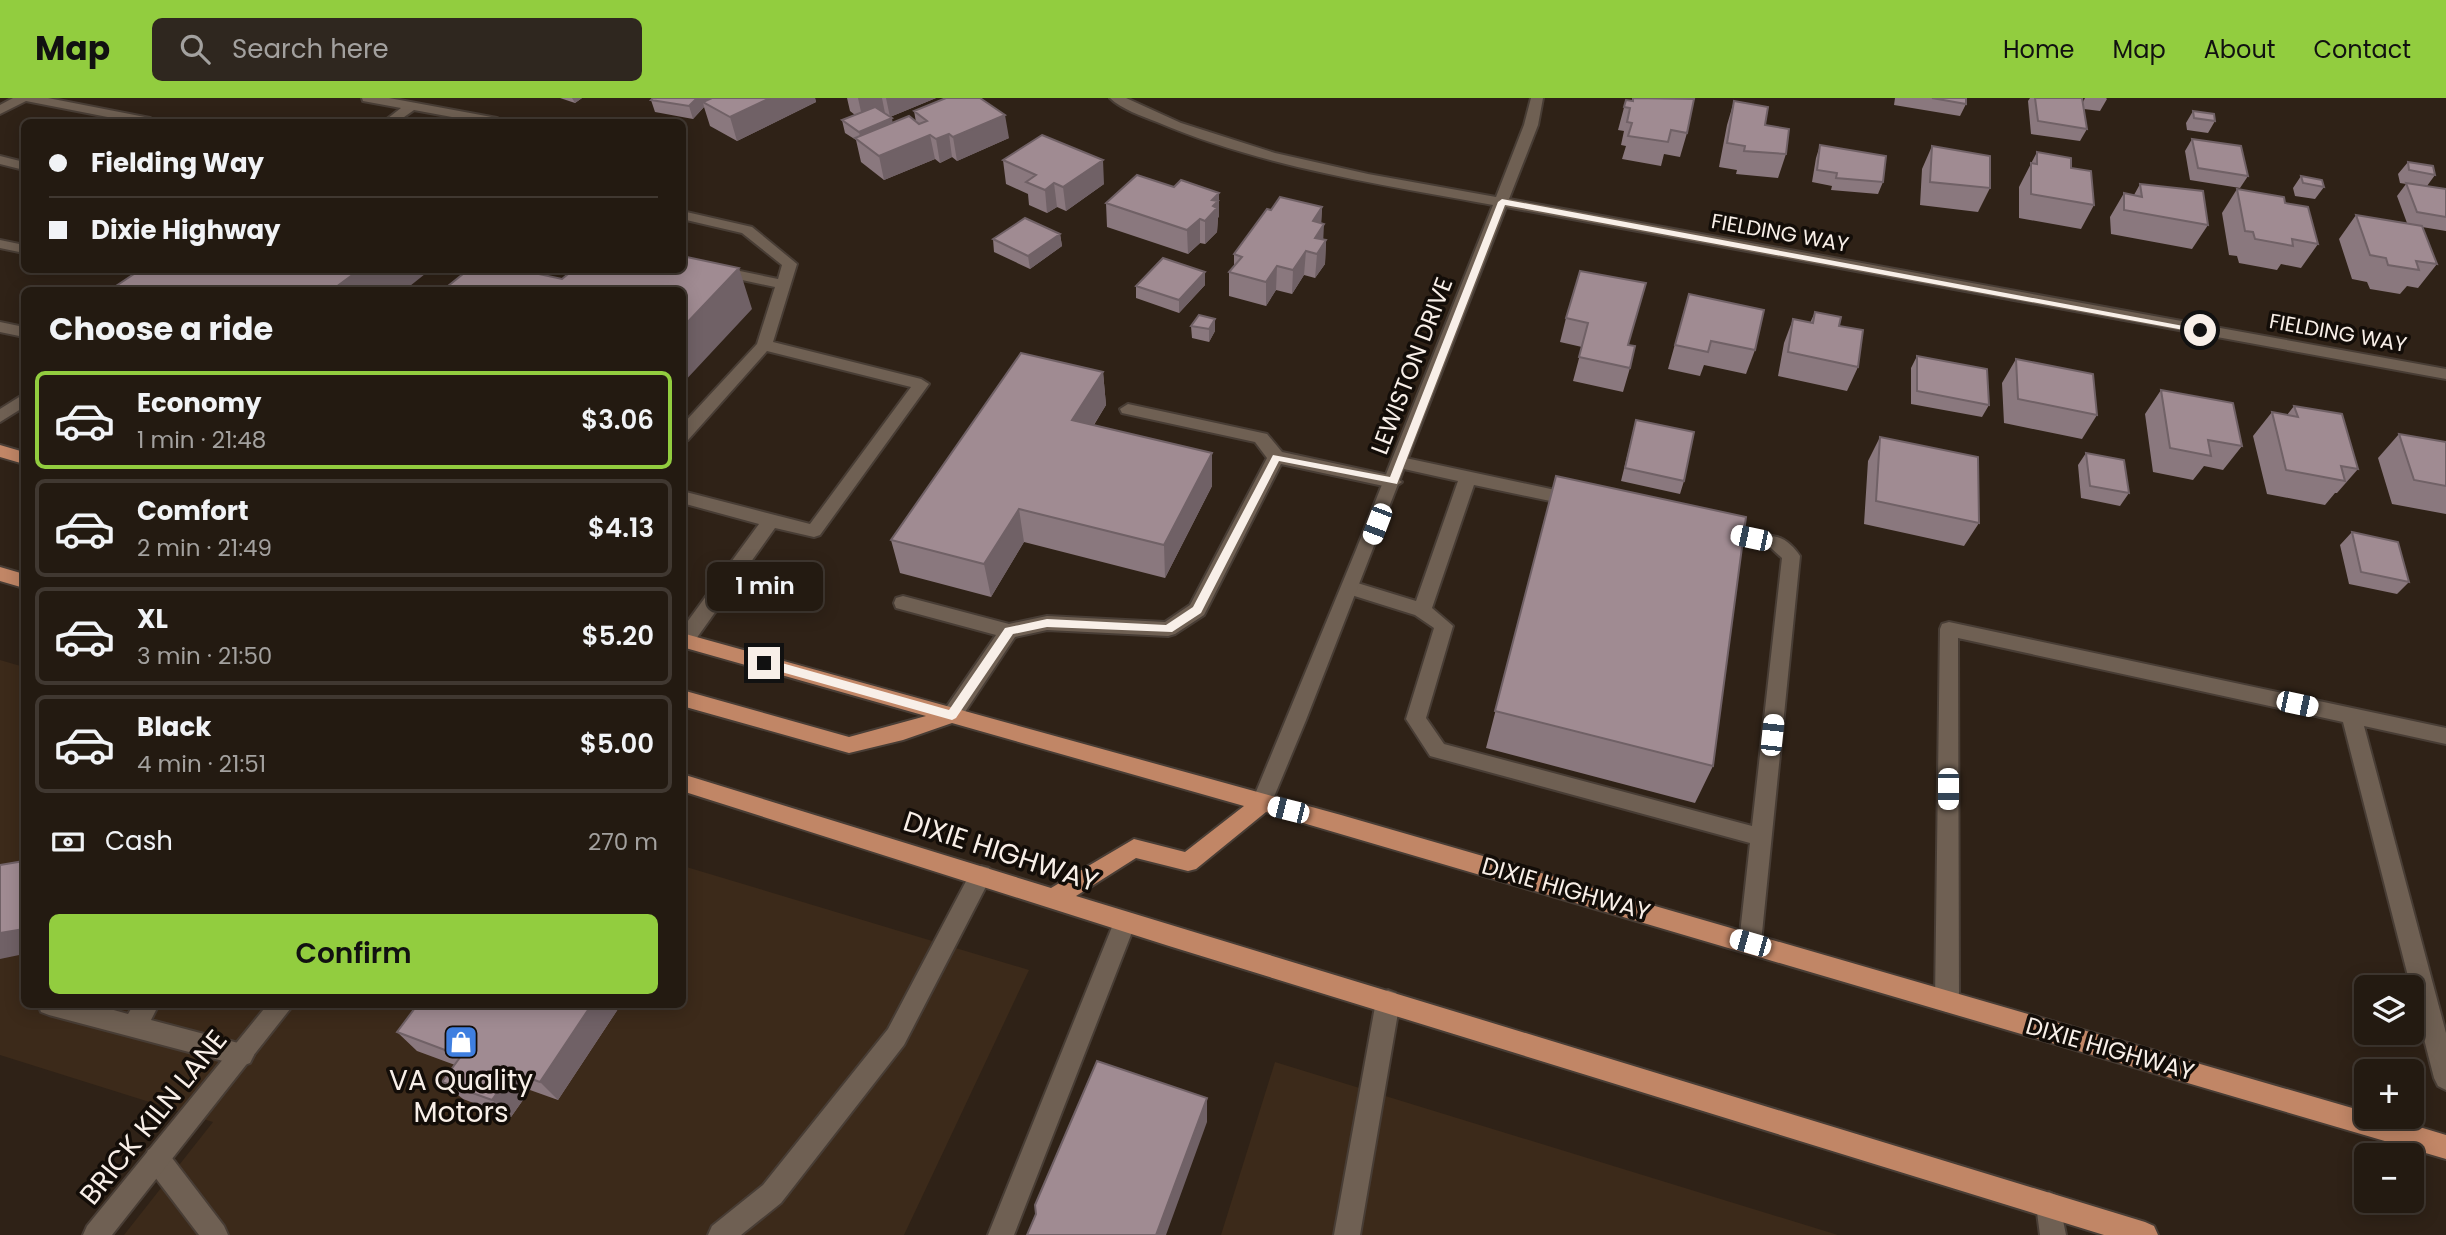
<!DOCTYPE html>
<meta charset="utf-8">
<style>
:root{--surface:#231a11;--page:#2f271f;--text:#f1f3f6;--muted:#a3a19f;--line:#403831;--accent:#92cd3f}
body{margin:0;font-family:Poppins,sans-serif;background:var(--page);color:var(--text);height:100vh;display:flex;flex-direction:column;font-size:26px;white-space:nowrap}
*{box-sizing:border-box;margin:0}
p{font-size:23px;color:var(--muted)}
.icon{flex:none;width:38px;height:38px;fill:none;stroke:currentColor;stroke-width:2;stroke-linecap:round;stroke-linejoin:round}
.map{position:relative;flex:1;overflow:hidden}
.drawer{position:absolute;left:21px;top:189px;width:665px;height:721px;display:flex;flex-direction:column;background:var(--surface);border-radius:10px;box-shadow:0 4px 18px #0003,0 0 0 2px var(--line)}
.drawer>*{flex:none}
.guide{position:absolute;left:21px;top:21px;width:665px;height:154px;border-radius:10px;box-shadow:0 4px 18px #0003,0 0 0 2px var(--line);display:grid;align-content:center;height:154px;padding:0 28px;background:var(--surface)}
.tools{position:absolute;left:2354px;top:877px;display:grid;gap:14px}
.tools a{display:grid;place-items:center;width:70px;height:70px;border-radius:10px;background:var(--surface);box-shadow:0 4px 18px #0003,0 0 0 2px var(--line);font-size:35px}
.end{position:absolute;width:32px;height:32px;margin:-16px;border:9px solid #f8efe8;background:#111;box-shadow:0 0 0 4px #111}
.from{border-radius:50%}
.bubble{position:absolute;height:49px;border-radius:10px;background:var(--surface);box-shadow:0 4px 18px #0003,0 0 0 2px var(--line);font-size:23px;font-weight:600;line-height:49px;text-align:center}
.car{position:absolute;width:21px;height:42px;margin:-21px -10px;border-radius:9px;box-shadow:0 0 5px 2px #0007;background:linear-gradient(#fff 24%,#345 0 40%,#fff 0 76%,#345 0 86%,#fff 0)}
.guide b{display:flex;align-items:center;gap:24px;height:66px;font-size:26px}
.guide b+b{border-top:2px solid var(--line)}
.guide i{width:18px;height:18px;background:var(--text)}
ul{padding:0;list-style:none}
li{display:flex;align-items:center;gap:21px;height:98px;margin:0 14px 10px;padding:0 14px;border:4px solid var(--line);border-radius:10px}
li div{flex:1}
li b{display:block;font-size:26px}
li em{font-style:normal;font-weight:600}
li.active{border-color:var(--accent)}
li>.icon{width:63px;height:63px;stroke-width:1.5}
h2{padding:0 28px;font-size:32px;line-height:84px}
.pay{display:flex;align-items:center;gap:18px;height:77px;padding:0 28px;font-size:26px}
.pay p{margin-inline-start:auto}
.cta{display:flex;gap:14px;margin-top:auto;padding:14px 28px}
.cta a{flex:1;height:80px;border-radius:10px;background:var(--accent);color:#111;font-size:28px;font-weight:600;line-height:80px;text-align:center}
header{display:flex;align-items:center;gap:42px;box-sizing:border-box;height:98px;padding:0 35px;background:var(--accent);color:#111}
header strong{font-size:33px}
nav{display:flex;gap:38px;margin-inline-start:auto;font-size:24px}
.search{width:490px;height:63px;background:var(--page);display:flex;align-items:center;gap:18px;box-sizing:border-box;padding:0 24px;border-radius:10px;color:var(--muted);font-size:26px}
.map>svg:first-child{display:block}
.built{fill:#3c2a1a}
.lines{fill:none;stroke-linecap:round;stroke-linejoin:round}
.service-casing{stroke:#483d35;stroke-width:4}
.minor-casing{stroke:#483d35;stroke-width:4}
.primary-casing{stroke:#483d35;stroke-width:4}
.service{fill:#6f6053;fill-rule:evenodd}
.minor{fill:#6f6053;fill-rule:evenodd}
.primary{fill:#c18666;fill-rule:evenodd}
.wall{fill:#8a787e}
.shaded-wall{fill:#706166}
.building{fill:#a08b92;stroke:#706166;stroke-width:2}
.route{fill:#f8efe8}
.labels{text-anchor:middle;stroke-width:7;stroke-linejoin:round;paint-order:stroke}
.far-street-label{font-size:21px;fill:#f8efe8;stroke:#130d08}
.street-label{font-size:24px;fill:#f8efe8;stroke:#130d08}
.near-street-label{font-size:28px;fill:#f8efe8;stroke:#130d08}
.near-poi-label{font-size:28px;fill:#f8efe8;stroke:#130d08}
</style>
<header>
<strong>Map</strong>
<div class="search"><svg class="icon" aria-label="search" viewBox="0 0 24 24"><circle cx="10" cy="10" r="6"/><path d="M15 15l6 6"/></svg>Search here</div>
<nav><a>Home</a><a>Map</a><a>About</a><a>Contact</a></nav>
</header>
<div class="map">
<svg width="2446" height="1137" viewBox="0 0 2446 1137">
<rect width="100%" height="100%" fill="#2f2217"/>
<path class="built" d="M0 562 24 569V906H682L683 768 1029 872 904 1137H124L213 1024 0 957Z
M1275 964 1838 1137H1221Z"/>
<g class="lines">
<defs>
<path id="service" d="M13 0H48L150 20 157 24H133L26 3 0 16V7Z
M362 0H389L497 20 504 24H479L414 12 397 24H383L401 10 363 3Z
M0 58 24 64V72L0 66Z
M682 113 752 129 797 166 773 244 921 281 929 286 820 437 814 439 775 430 691 548 684 550 682 531 759 426 682 405V393L810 426 911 289 767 253 688 342 682 343V327L757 246 775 189 682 169V161L778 181 782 167 742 135 682 121Z
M0 142 24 147V155L0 150Z
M0 224 24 229V239L0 234Z
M24 296V309L0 324V311Z
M1128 306 1267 336 1282 354 1393 378 1402 384 1393 390 1281 366 1204 517 1175 536 1168 538 1047 532 1015 539 959 623 952 625 945 623 942 617 945 611 996 537 896 510 894 505 896 500 903 498 1009 526 1047 518 1165 524 1190 507 1267 360 1255 344 1122 315 1120 311Z
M1401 359 1574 396 1583 402 1574 408 1474 387 1432 510 1453 528 1426 620 1444 646 1752 728 1782 460 1771 450 1720 439 1714 437 1711 433 1714 429 1720 427 1777 439C1786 441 1795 450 1800 458L1761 845 1758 852 1750 855 1742 852 1739 845 1750 745 1430 658 1406 621 1434 530 1415 517 1345 495 1342 490 1345 485 1351 483 1416 503 1458 383 1395 369 1393 365Z
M1949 524 2446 630V646L2364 628 2446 935V992L2438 988 2434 980 2343 624 1958 540 1959 903 1955 911 1947 914 1939 911 1935 903 1940 531 1942 526Z
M981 768 989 770 992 777 904 947 781 1105 741 1137H708L712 1128 763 1087 888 931 973 770Z
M1125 814 1133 817 1136 824 1014 1137H988L1114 824 1117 817Z
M1388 892 1396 895 1400 903 1360 1137H1334L1376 903 1380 895Z
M38 906H92L128 916 134 906H159L151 922 242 946 250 949 254 957 250 965 242 968 49 917 41 914Z
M157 1049 166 1052 224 1128 228 1137H199L148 1070 145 1061 148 1052Z
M2049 1094 2058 1098 2066 1137H2040L2036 1107 2040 1098Z"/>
<path id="minor" d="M1110 0H1126L1181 25 1275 55 1368 76 1496 99 1524 27 1531 0H1543L1538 27 1509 101 2446 271V281L1506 109 1306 622 1271 706 1268 712 1261 715 1254 712 1251 706 1356 452 1493 107C1380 86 1263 69 1157 24 1142 18 1121 11 1110 0Z
M268 906H294L112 1137H83L87 1128Z"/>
<path id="primary" d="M0 347 24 354V366L0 359Z
M0 469 24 476V490L0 483Z
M682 535 1341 717 2366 1014V1018H2383L2446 1037V1061L1266 714 1196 771 1188 773 1136 760 1076 798 2145 1124 2154 1128 2158 1137H2104L1169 848 682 693V676L1051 790 1134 741 1185 754 1244 708 952 625 903 642 849 655 682 608V592L849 639 926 618 682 549Z"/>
</defs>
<use href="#service" class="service-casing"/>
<use href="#minor" class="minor-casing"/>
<use href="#primary" class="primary-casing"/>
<use href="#service" class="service"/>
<use href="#minor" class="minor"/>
<use href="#primary" class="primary"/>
</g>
<path class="wall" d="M560 0H582L575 5Z
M653 0H815L816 4 737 43 710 28 704 9 693 21 655 14 651 2Z
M847 0H936L890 19 884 15 893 25 916 24 914 13 1009 40 957 63 952 59 940 65 935 61 884 82 861 64 856 42 845 35 842 22 855 17 850 13Z
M1895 0H1966V6L1960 18 1894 7Z
M2030 0H2082L2083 4 2085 0H2106L2107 1 2100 13 2084 11 2087 31 2080 43 2031 36 2028 3Z
M1626 2 1687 35 1680 59 1664 56 1661 68 1622 61 1626 48 1621 47 1624 33 1618 32Z
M1734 3 1765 27 1786 56 1778 80 1736 76 1737 72 1719 69 1727 27Z
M2193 13 2215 23 2208 35 2187 32 2186 25Z
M2192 41 2248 78 2240 90 2190 82 2185 53Z
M1820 47 1883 84 1878 96 1831 92 1832 88 1812 84 1816 60Z
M1932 48 1990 90 1978 114 1920 107 1922 71Z
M2037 54 2071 70 2094 107 2081 131 2019 120V89Z
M1003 62 1104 86 1066 113 1057 109 1047 115 1029 107 1028 96 1006 86Z
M2408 64 2435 77 2427 88 2446 91V133L2422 129 2437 166 2418 190 2407 188 2400 196 2370 191 2367 184 2352 181 2339 141 2356 117 2407 125 2397 98 2406 86 2400 85 2398 76Z
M2301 78 2324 89 2315 101 2295 98 2293 90Z
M2140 86 2208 127 2192 151 2111 136 2110 119 2124 95 2134 97Z
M1174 89 1219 95V118L1218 120 1217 134 1205 146 1200 145 1188 156 1107 129 1106 105Z
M2237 91 2285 105 2318 146 2301 170 2281 166 2277 172 2239 165 2237 158 2229 157 2222 115Z
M1322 109 1321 125 1323 142H1326L1325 166 1315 180 1304 177 1292 196 1276 192 1266 208 1229 198V174L1234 168V156L1271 112Z
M1060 136 1062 148 1030 171 994 154 993 141Z
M1580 173 1629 247 1630 270 1623 294 1573 283 1582 249 1560 244 1566 220Z
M1205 174V187L1179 215 1136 200V188Z
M1689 196 1755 252 1746 276 1704 267 1700 278 1668 271Z
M1815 214 1839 228 1858 269 1847 293 1778 278 1784 245 1793 221 1810 225Z
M1215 221V233L1209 244 1192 240 1191 228Z
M1917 258 1989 307 1982 319 1911 306V270Z
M2016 261 2097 317 2082 341 2004 325 2002 285Z
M1103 274 1106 307 1094 327 1212 355V388L1165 480 1024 444 991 499 900 475 891 442Z
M2161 292 2242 348 2223 372 2204 368 2193 382 2153 374 2145 316Z
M2294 308 2358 371 2337 395H2335L2325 407 2267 396 2253 338 2272 314 2287 317Z
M1636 322 1684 383 1680 396 1621 383Z
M2399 336 2446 344V416L2392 406 2378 360Z
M1880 339 1979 425 1964 448 1864 426 1868 363Z
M2086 355 2129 395 2120 408 2081 400 2078 367Z
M1556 378 1713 668 1695 705 1486 650Z
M2352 434 2409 484 2397 496 2349 486 2340 447Z
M418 906H614L618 911 558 1002 530 992 511 1019 463 1001 442 984 455 967 417 953 397 934Z"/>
<path class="shaded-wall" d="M572 0H582L575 5Z
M697 0H714L703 4 704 9 693 21 689 8Z
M770 0H815L816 4 737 43 730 19Z
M858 0H882L885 15 863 23Z
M886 0H936L890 19Z
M1005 17 1009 40 957 63 953 39Z
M892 20 894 33 861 45 859 34Z
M949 36 952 59 940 65 936 41Z
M930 37 935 61 884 82 879 58Z
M1103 62 1104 86 1066 113 1063 89Z
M1054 85 1057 109 1047 115 1045 92Z
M1219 95V118L1218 120 1217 134 1205 146V123L1212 102Z
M1322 109 1321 130 1324 126 1323 147 1326 142 1325 166 1315 180 1317 156 1313 123Z
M1200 121V145L1188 156 1187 132Z
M1060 136 1062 148 1030 171 1028 158Z
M1306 153 1304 177 1292 196 1293 172Z
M1277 168 1276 192 1266 208V184Z
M739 170 752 211 682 286V230Z
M359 172H430L405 192H332Z
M1205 174V187L1179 215V202Z
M1215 221V233L1209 244V231Z
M1103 274 1106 307 1076 355 1072 322Z
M1212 355V388L1165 480 1164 447Z
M1019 411 1024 444 991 499 984 466Z
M24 831V856L0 861V835Z
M592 906H614L618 911 558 1002 540 984Z
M512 974 530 992 511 1019 492 1002Z
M1207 1000V1024L1166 1137H1156Z"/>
<path class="building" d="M653 0H697L689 8 651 2Z
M712 0H770L730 19 703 4Z
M946 0H980L1005 17 953 39 949 36 936 41 930 37 879 58 855 40 909 18 919 26 927 23 914 13Z
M1633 0 1694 1 1687 35 1671 32 1668 44 1628 38 1632 25 1627 24 1630 10 1624 9 1626 2 1633 3Z
M1932 0H1966V6Z
M2035 0H2082L2087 31 2038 23Z
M1734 3 1768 9 1765 27 1789 31 1786 56 1744 53 1745 48 1727 45Z
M875 9 892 20 859 34 842 22Z
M2193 13 2214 16 2215 23 2194 20Z
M1042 37 1103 62 1063 89 1054 85 1045 92 1026 84 1036 77 1003 62Z
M2192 41 2241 48 2248 78 2198 70Z
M1820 47 1886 58 1883 84 1836 80 1837 75 1817 72Z
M1932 48 1990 58V90L1930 84Z
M2037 54 2071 60V70L2091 73 2094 107 2031 96V65L2037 66Z
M2408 64 2433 68 2435 77 2409 72Z
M1137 77 1174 89 1181 82 1219 95 1212 102 1218 103 1213 108 1217 110 1205 123 1200 121 1187 132 1106 105Z
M2301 78 2322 82 2324 89 2303 85Z
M2406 85 2446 91V119L2417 114Z
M2140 86 2203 93 2208 127 2124 112V95L2142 99Z
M2237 91 2284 99 2285 105 2308 109 2318 146 2292 141 2293 148 2255 141 2253 134 2245 133Z
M1280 99 1322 109 1313 123 1324 126 1315 140 1326 142 1317 156 1306 153 1293 172 1277 168 1266 184 1229 174 1242 159 1234 156 1267 111 1271 112Z
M2356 117 2422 128 2437 166 2416 163 2419 172 2388 167 2386 160 2370 157Z
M1025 120 1060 136 1028 158 993 141Z
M682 158 739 170 682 230V192H443L468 172H520L562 181 573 172H682Z
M1163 160 1205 174 1179 202 1136 188Z
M140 172H359L332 192H110Z
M1580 173 1646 185 1628 247 1635 248 1630 270 1579 259 1588 225 1566 220Z
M1689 196 1764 212 1755 252 1711 243 1708 254 1675 247Z
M1815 214 1841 219 1839 228 1863 232 1858 269 1788 254 1793 221 1813 225Z
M1199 217 1215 221 1209 231 1191 228Z
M1021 255 1103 274 1072 322 1212 355 1164 447 1019 411 984 466 891 442Z
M1917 258 1987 271 1989 307 1917 293Z
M2016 261 2093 276 2097 317 2018 301Z
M2161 292 2233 305 2242 348 2208 342 2211 358 2170 350Z
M2294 308 2342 316 2358 371 2341 368 2345 383 2286 372 2272 314 2298 319Z
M1636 322 1694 334 1684 383 1625 370Z
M2399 336 2446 344V388L2414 382Z
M1880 339 1978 359 1979 425 1876 403Z
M2086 355 2124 362 2129 395 2090 388Z
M1556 378 1746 419 1713 668 1495 613Z
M2352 434 2398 444 2409 484 2361 474Z
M24 763V831L0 835V767Z
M418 906H592L540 984 512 974 492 1002 442 984 461 958 397 934Z
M1097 963 1207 1000 1156 1137H1027L1036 1116 1035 1107Z"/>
<path class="route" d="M1502 101 2205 232 2200 235 1505 107 1397 386 1279 363 1201 515 1172 534 1047 529 1013 536 956 620 952 622 760 568V562L764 560 949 612 1005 530 1047 521 1166 527 1193 509 1273 357 1390 379 1498 104Z"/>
<defs>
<symbol id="shop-square" viewBox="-11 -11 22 22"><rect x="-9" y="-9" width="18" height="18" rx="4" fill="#3f7fe0" stroke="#130d08"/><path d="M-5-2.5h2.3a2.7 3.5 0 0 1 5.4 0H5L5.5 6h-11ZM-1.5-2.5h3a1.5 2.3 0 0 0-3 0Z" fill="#fff"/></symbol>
</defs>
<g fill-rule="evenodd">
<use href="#shop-square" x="442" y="925" width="38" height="38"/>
</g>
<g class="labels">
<g class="far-street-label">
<text transform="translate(1780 135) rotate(10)" y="7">FIELDING WAY</text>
<text transform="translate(2338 235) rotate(10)" y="7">FIELDING WAY</text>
</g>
<g class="street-label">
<text transform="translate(1412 268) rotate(-69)" y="8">LEWISTON DRIVE</text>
<text transform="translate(1566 791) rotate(16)" y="8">DIXIE HIGHWAY</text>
<text transform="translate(2110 951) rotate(16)" y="8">DIXIE HIGHWAY</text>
</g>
<g class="near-street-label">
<text transform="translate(1001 753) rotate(18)" y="10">DIXIE HIGHWAY</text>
<text transform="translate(153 1019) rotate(-51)" y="10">BRICK KILN LANE</text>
</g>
<g class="near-poi-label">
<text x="461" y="992">VA Quality<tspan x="461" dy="32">Motors</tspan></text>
</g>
</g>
</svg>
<div class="tools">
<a><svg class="icon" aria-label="layers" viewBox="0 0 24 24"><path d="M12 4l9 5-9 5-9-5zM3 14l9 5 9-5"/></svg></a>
<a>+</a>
<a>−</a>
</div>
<i class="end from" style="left:2200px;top:232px"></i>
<i class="end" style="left:764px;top:565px"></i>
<div class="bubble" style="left:707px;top:464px;width:116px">1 min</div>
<i class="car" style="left:1377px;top:426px;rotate:201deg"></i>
<i class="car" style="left:1751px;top:440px;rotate:282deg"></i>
<i class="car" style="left:2297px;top:606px;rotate:102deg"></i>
<i class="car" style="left:1772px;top:637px;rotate:6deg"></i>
<i class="car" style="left:1948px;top:691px;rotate:180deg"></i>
<i class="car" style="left:1288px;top:712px;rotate:284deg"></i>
<i class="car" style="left:1750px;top:845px;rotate:286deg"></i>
<div class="guide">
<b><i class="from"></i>Fielding Way</b>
<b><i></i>Dixie Highway</b>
</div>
<section class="drawer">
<h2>Choose a ride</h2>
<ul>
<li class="active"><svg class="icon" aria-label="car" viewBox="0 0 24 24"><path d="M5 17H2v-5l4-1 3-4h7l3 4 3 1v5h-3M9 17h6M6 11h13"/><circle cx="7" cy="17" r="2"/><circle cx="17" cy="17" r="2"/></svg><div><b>Economy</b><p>1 min · 21:48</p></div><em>$3.06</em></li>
<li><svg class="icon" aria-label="car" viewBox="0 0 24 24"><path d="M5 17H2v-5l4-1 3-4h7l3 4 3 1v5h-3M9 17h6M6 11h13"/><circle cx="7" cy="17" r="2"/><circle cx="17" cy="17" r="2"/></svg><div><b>Comfort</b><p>2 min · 21:49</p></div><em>$4.13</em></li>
<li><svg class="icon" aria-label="car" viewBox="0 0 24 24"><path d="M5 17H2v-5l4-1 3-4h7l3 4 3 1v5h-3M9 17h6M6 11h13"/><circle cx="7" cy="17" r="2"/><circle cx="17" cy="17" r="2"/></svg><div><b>XL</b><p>3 min · 21:50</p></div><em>$5.20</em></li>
<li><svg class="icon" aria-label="car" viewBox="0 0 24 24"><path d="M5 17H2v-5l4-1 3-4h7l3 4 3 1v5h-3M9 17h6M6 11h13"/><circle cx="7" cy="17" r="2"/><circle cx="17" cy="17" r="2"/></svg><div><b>Black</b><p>4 min · 21:51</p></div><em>$5.00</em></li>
</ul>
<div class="pay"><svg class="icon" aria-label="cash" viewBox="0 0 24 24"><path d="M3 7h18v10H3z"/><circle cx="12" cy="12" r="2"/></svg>Cash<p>270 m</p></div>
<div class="cta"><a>Confirm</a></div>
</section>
</div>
